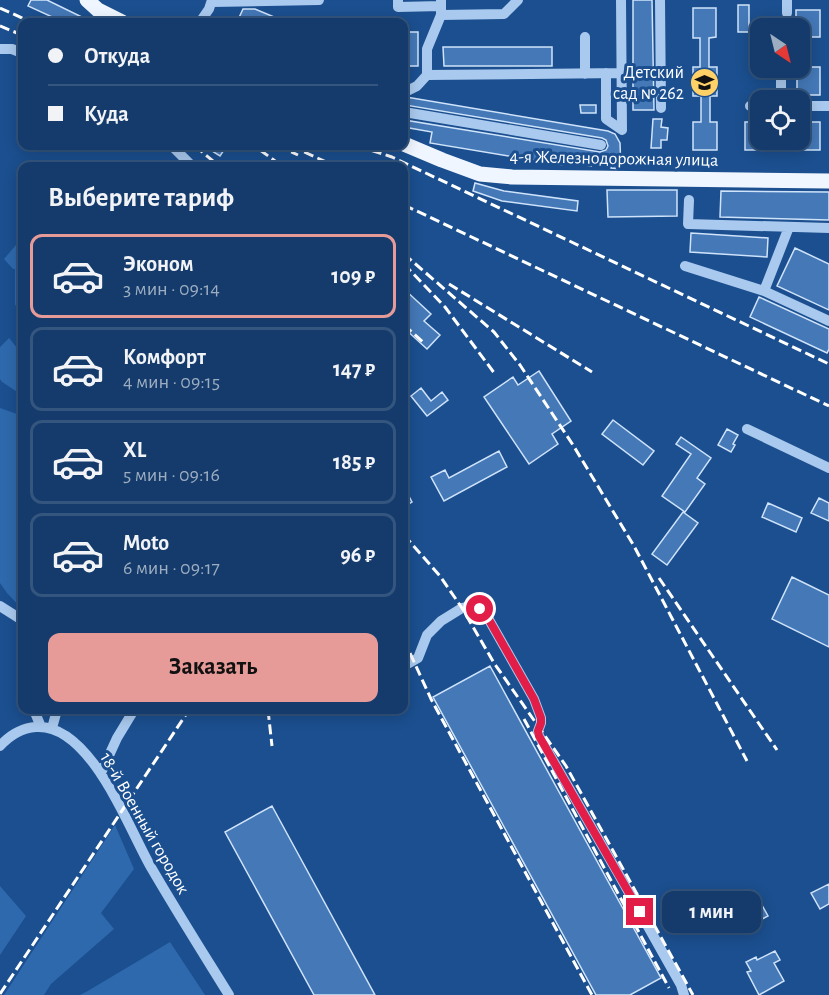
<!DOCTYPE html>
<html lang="ru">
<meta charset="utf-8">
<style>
:root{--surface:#143b6b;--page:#214673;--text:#f1f3f6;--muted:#9dadc1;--line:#33557e;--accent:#e69b98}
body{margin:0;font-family:"Alegreya Sans",sans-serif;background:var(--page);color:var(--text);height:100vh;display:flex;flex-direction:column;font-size:22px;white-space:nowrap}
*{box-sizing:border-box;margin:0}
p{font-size:20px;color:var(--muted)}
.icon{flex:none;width:33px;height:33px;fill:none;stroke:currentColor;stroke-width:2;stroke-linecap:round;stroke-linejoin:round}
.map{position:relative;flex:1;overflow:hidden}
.sheet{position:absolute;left:18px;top:162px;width:390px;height:552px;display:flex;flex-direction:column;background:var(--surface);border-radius:12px;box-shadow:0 3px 15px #0003,0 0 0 2px var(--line)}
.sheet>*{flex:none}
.banner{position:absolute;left:18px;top:18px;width:390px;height:132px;border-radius:12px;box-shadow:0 3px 15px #0003,0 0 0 2px var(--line);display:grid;align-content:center;height:132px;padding:0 30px;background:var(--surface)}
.needle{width:39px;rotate:145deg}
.fabs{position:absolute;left:750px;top:18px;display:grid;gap:12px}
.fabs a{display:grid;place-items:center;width:60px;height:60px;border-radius:12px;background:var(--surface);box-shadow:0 3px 15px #0003,0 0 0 2px var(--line);font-size:30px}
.end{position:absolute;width:27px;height:27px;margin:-14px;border:8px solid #e11d48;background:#fff;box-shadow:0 0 0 3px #fff}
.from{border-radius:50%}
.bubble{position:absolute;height:42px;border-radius:12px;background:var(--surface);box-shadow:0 3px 15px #0003,0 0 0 2px var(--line);font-size:20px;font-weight:700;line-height:42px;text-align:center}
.banner b{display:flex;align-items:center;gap:21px;height:57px;font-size:22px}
.banner b+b{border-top:2px solid var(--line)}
.banner i{width:15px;height:15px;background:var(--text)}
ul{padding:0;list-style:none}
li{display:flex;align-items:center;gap:18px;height:84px;margin:0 12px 9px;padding:0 18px;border:3px solid var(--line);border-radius:12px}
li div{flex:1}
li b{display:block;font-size:22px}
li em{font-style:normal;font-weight:700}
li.active{border-color:var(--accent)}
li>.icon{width:54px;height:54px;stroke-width:1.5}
h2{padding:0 30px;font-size:27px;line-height:72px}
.action{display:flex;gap:12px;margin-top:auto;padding:12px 30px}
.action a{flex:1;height:69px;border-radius:12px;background:var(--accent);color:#111;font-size:24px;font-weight:700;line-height:69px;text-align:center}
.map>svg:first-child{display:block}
.green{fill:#2e69ad}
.building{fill:#4478b7;stroke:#cfe3fa;stroke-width:1.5}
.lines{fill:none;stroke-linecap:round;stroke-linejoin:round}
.minor{stroke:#a9c9ee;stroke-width:10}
.major{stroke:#f0f6ff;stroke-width:15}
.rail{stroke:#fff;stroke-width:3;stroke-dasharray:10 4.5;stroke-linecap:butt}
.route{stroke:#e11d48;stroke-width:8}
.labels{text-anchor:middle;stroke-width:6;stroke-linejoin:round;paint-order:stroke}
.poi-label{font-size:18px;fill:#fff;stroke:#1b4f8f;text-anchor:end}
.street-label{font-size:18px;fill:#fff;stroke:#1b4f8f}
</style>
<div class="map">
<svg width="829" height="995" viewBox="0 0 829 995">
<rect width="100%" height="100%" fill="#1b4f8f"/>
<path class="green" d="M21 239H22V310L15 305V269H13L4 259Z
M9 338 22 354V395L2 382 0 379V347Z
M0 408 17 414 22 409V609L7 593 0 583Z
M115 825 134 869 101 913 114 929 51 984 44 995H4Z
M0 886 26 916 0 955Z
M170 942 205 995H80L86 992Z"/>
<path class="building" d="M31 0H47L92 22H63L28 6Z
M633 0H652L654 110H633Z
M738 5H749V32H738Z
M693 8H716V37L709 38V67H717V96H710V122H717V150H693V122H701V96H693V67H700V38H693Z
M243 9H255L286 22H237Z
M796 10H820V37H800V28H796Z
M404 32H418V66H404Z
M443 47H552V66H444Z
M800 67H820V95H797V68Z
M406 97 608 131 615 134 620 143 621 169 611 168V161L593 158 591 166 581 164 582 156 565 154 563 165 430 143 432 132 404 127V120L600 152 606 150 608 146 606 140 602 138 405 105Z
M580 105H596V113H581Z
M653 119H662L661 127 668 128 667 140H661V148H651Z
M745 122H760V140H769V150H745Z
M800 122H820V150H797V140H800Z
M204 146H218L224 150 220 156Z
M475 183 504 191 578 201 577 211 502 201 473 191Z
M607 190H677V216L608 217Z
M721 191 829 192V220L720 217Z
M691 233 768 238 767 257 690 252Z
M795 248 829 264V310L777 286Z
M404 289 431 314 424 321 440 335 427 349 404 328Z
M759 297 829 329V349L827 353 750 317Z
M539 371 571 421 552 434 558 444 529 464 484 397 513 377 518 385Z
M421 388 431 401 442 392 448 400 427 416 411 396Z
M613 420 654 451 643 465 602 434Z
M727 429 738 435 733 444 735 445 731 452 718 445Z
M681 437 711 458 697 478 705 484 685 512 662 496 691 454 676 444Z
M499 451 507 467 444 501 431 477 445 470 449 478Z
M404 487 412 502 404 507Z
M819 498 829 503V521L811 513Z
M768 503 802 518 796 532 762 517Z
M683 512 698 523 667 565 652 554Z
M792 577 829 595V647L772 619Z
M490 666 661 978 630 995H596L433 697Z
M272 806 375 995H314L225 832Z
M829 884V904L820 909 811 893Z
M754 891 768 916 743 929 729 904Z
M775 951 780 960 774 963 784 981 759 995 747 972 751 971 746 962 756 957 757 960Z"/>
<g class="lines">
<path class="minor" d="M398 0V7L441 6
M621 0 622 130
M660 0 661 108
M787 0V13
M212 2 319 0
M441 15 504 14 518 0
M200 22 209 9 212 0
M585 37V74
M0 49H12L22 53
M781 68V100
M606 73V119L622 130
M427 75 621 73
M404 88 409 90 417 86 427 75V49L441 15V0
M750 106H760
M800 106H829
M404 112 601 145
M172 146 192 166
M689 200 688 224 829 228
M685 266 764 291 829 321
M764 291 789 227
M747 429 829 468
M0 606 22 620
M404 666 418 658 427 635 441 621 462 608 474 606 480 609 488 618 534 699 541 718V723L538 731 539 736 619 875 681 985 684 995
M34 710 41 727
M52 728 57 710
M0 746C9 736 22 728 36 727 91 723 129 830 152 869 177 912 203 953 229 995
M101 773 117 738 134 710"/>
<path class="major" d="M87 0 98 10 122 22
M404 144 442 160 480 174 512 177 829 181"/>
<path class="rail" d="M0 8 31 22
M0 26 22 35
M195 146 219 166
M278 146 298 155
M291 146 335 166
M358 146 392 157 829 364
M260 150 282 166
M404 205 829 406
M404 254 494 332 520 365 573 445 634 546 747 761
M404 264 445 307 495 374
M449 284 592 372
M404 325 424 343
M404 535 440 576 462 608 494 663 566 766 693 995
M659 578 777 750
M404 640 431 699 592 995
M268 710 272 746
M524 719 669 988
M0 994 189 710"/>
</g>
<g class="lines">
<path class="route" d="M480 609 488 618 534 699 541 718V723L538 731 539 736 640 912"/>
</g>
<defs>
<symbol id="school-disc" viewBox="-11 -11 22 22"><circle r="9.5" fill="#ffd166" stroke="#1b4f8f"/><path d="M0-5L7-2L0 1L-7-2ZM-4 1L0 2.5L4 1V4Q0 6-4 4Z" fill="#111"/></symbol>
</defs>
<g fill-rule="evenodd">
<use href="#school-disc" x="688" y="66" width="33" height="33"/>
</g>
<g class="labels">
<g class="poi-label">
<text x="684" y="78">Детский<tspan x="684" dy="21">сад № 262</tspan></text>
</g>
<g class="street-label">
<text transform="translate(614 158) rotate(1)" y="6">4-я Железнодорожная улица</text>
<text transform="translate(145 823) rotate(60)" y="6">18-й Военный городок</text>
</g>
</g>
</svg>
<div class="fabs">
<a><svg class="needle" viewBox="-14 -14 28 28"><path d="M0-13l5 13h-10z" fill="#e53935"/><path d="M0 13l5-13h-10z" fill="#9dadc1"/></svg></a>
<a><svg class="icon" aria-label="locate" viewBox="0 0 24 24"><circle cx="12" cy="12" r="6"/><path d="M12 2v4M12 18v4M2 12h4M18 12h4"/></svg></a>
</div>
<i class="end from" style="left:480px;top:609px"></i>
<i class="end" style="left:640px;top:912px"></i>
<div class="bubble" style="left:662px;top:891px;width:99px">1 мин</div>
<div class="banner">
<b><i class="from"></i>Откуда</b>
<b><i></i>Куда</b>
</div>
<section class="sheet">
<h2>Выберите тариф</h2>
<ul>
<li class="active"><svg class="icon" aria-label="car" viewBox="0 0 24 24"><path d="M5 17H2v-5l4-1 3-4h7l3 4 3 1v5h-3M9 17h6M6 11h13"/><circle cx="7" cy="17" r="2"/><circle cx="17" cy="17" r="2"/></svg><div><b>Эконом</b><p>3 мин · 09:14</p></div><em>109 ₽</em></li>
<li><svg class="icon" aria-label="car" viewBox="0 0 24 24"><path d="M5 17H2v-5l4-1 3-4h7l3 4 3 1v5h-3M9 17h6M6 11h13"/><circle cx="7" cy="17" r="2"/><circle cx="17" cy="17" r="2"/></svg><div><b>Комфорт</b><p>4 мин · 09:15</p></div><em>147 ₽</em></li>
<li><svg class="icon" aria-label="car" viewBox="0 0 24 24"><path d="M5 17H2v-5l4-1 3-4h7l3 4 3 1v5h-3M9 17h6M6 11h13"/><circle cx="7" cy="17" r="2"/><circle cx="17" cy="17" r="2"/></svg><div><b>XL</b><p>5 мин · 09:16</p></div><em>185 ₽</em></li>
<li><svg class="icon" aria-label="car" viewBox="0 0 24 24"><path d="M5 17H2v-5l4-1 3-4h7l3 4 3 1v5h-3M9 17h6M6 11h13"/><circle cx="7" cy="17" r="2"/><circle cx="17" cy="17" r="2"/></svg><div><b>Moto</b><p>6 мин · 09:17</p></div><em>96 ₽</em></li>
</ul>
<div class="action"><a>Заказать</a></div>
</section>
</div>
